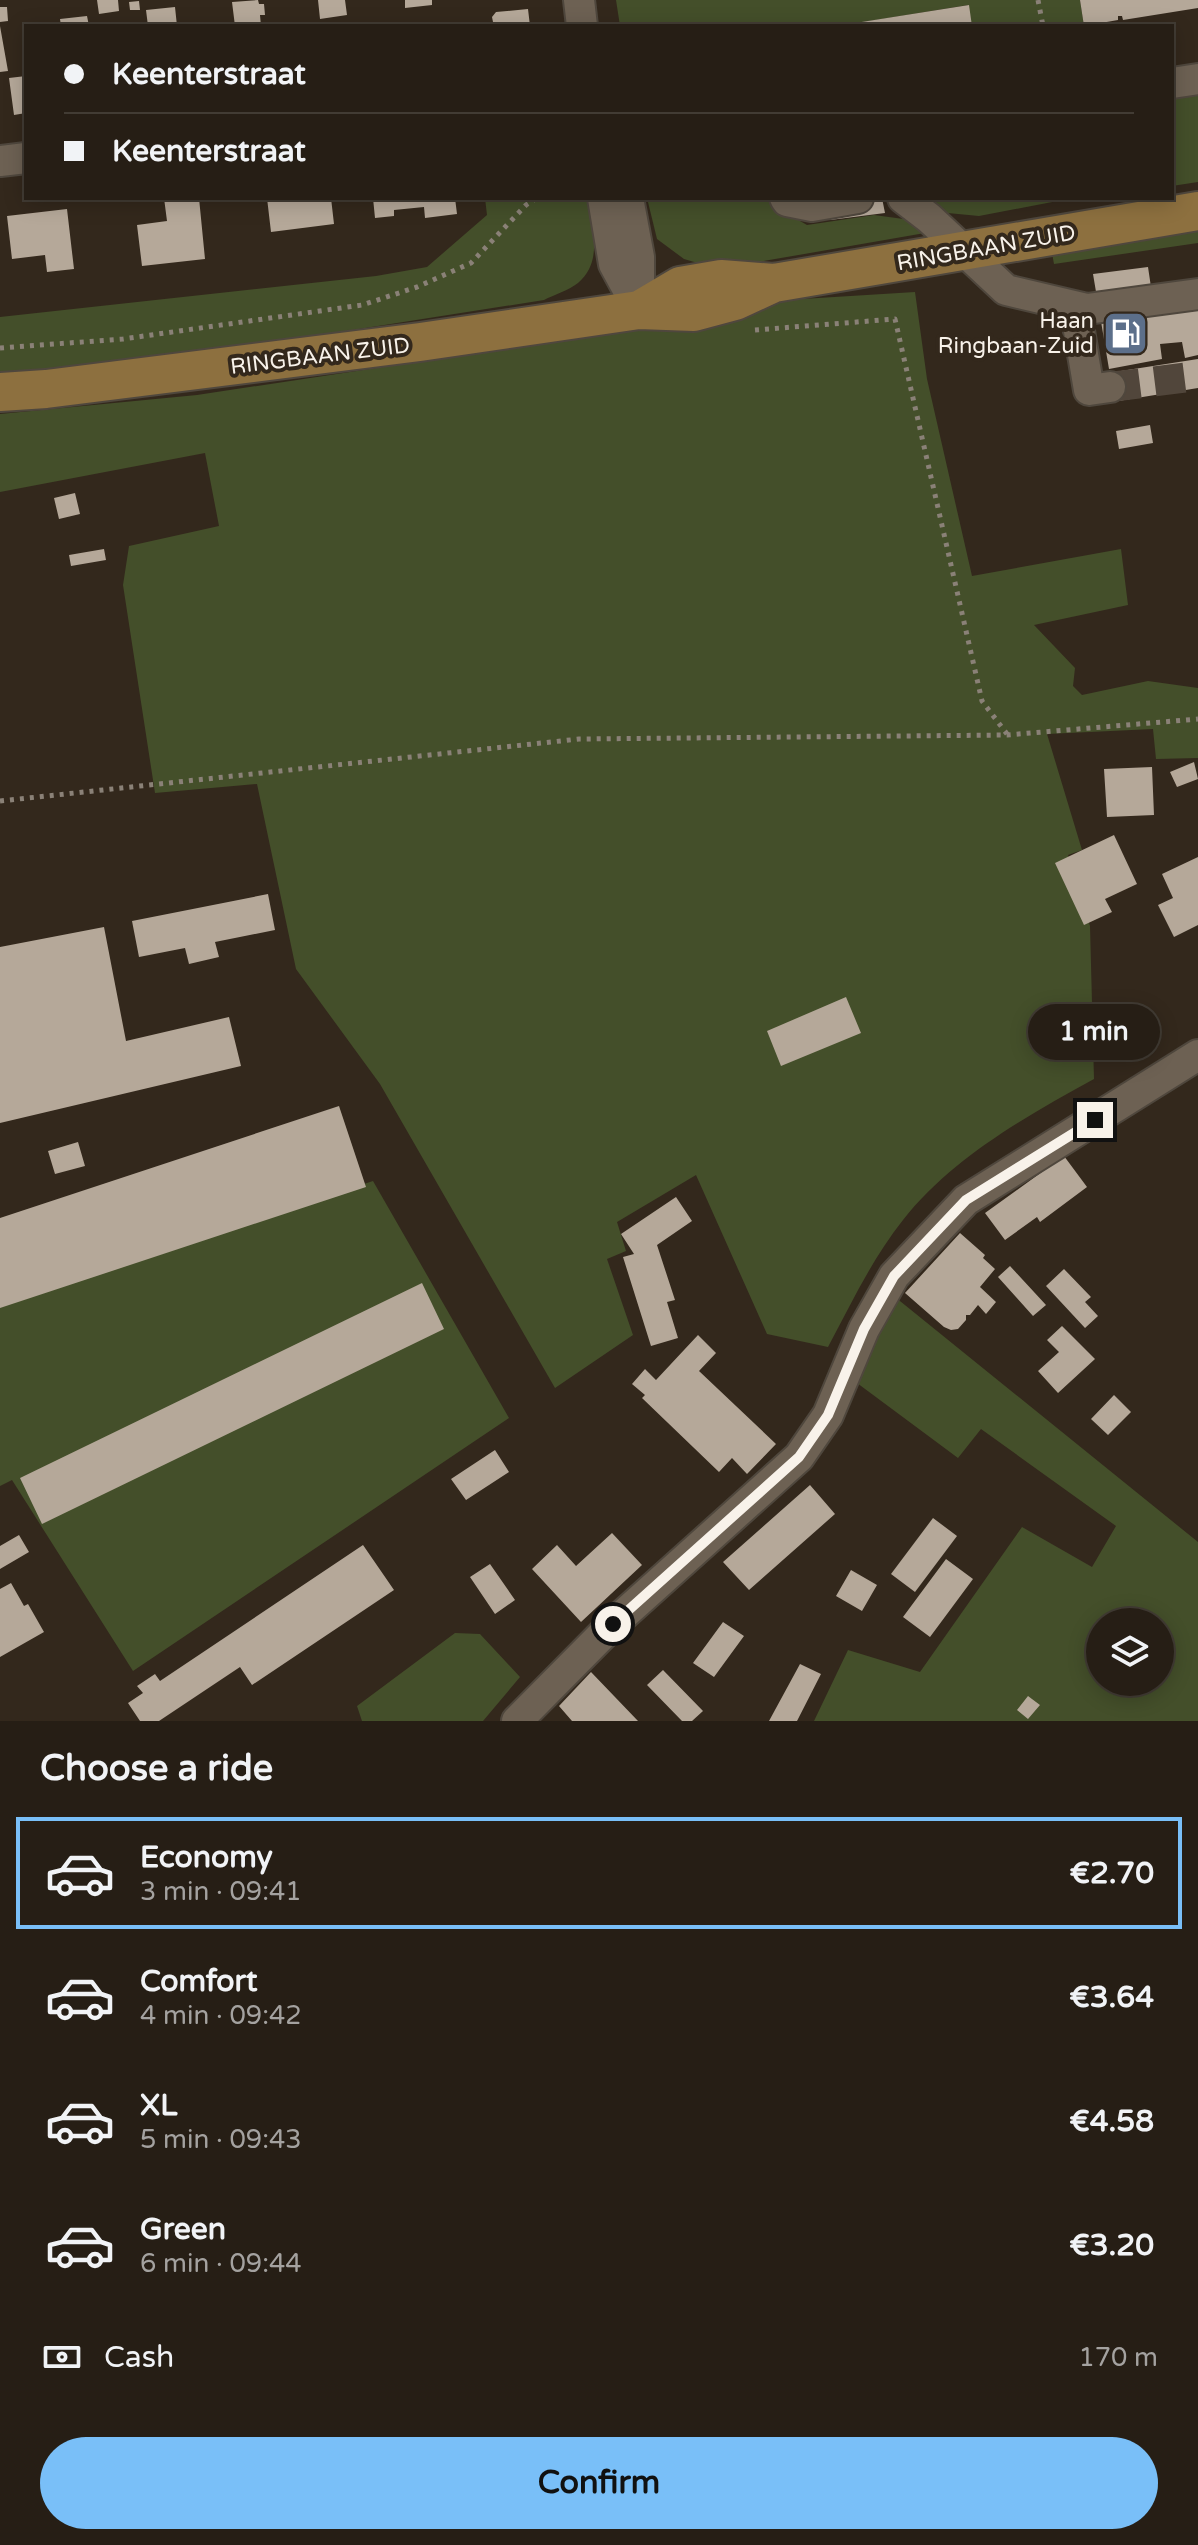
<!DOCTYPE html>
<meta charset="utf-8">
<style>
:root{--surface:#261e15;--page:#322b22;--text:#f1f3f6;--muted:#a4a2a0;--line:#423c34;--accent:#79bff8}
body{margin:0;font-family:"Varela Round",sans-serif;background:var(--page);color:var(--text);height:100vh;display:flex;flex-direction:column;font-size:30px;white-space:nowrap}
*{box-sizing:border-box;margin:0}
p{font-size:26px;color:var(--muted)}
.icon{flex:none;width:44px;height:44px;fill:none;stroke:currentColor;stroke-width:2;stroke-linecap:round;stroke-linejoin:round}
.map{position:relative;height:1721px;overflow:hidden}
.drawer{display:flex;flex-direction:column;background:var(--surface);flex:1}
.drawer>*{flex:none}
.banner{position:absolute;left:24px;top:24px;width:1150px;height:176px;border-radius:0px;box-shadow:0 4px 20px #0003,0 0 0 2px var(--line);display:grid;align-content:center;height:176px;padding:0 40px;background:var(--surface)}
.tools{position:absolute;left:1086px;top:1608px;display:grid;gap:16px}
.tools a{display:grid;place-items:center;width:88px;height:88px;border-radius:50%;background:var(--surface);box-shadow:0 4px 20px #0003,0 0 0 2px var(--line);font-size:40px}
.end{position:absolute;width:36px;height:36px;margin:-18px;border:10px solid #f8f2ea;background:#111;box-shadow:0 0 0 4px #111}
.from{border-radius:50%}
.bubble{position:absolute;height:56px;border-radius:28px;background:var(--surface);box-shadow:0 4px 20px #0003,0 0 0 2px var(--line);font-size:26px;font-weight:800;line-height:56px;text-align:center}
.banner b{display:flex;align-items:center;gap:28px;height:76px;font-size:30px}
.banner b+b{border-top:2px solid var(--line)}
.banner i{width:20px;height:20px;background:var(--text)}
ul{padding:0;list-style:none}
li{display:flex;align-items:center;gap:24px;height:112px;margin:0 16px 12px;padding:0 24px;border:4px solid transparent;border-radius:0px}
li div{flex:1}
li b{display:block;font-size:30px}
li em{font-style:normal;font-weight:800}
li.on{border-color:var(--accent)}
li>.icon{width:72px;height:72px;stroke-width:1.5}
h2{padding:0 40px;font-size:36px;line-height:96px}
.pay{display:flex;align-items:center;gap:20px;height:88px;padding:0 40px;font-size:30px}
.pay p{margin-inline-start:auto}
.primary-button{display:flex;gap:16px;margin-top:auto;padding:16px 40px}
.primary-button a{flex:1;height:92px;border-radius:48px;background:var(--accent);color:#111;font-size:32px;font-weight:800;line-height:92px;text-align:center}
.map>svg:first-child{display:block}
.green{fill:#444f2a;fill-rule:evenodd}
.building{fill:#b5a899}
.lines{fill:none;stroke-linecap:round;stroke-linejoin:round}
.minor-tunnel{stroke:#51463b;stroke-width:30;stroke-dasharray:30 15;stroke-linecap:butt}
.minor-casing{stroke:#4f473d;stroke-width:34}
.major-casing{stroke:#4f473d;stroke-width:42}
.path{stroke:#8a8177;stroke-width:5;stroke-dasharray:4 6;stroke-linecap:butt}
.minor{stroke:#6d6153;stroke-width:30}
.major{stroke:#8d703f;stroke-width:38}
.route{stroke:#f8f2ea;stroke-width:10}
.labels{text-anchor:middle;stroke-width:8;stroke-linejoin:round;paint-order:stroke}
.street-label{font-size:22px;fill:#f8f2ea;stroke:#33281c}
.poi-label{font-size:22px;fill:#f8f2ea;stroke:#33281c;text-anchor:end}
</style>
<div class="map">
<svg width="1198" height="1721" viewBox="0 0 1198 1721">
<rect width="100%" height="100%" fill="#33281c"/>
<path class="green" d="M616 0H1080L1084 26H972L968 5 839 26H620Z
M1198 86V182L1172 186V91Z
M485 198H587C592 226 604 261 578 283 569 290 554 295 544 300L213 352 28 373H0V317L376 276 427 267 487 215Z
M647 198H767L774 206 807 225 874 215 911 220 925 233 718 269 684 259 657 239Z
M934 198H1073L979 216 937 212Z
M1198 225V243L1054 264 1051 248Z
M915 292 927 379 972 576 1121 549 1128 605 1034 625 1075 668 1073 686 1082 695 1148 681 1198 688V758L1156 759 1153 729 1047 734 1082 850 1068 855 1090 926 1094 1079C1025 1117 952 1158 903 1220 872 1259 851 1304 828 1347L767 1334 696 1175 617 1222 626 1251 607 1259 633 1335 555 1388 380 1084 296 969 257 784 155 793 123 585 129 546 219 526 205 453 0 492V414L197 395 647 327 786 300Z
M373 1181 509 1418 133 1671 12 1480 0 1486V1304Z
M895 1297 1198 1542V1721H814L848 1650 920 1672 1022 1527 1092 1567 1116 1526 981 1429 958 1458 857 1383ZM1100 1622H1160V1682H1100Z
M455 1633 480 1634 520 1677 483 1721H362L357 1706Z"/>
<path class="building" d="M97 0H118L119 11 99 14Z
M258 0 259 4H264L265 15H260L261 26H235L232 2Z
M318 0H345L347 15 320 19Z
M405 0H432V5L405 8Z
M1080 0H1198V8L1123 20 1122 16H1118V20L1084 26Z
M139 1 140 10H130L129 2Z
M969 5 972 26H849V24Z
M0 7H7L8 21 0 22Z
M175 7 177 26H148L146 10Z
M528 9 530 26H479L493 22 492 17 496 12Z
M87 16 89 26H61L60 19Z
M0 26 8 71 0 72Z
M26 76V113L14 115 9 78Z
M164 198H199L205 259 142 266 137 225 167 221Z
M267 198H331L334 224 271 232Z
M373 198H455L457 214 425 218 424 207 394 210V216L375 218Z
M826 198H882L885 213 830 220Z
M67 209 74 269 47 272 45 255 12 259 7 216Z
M1148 267 1155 314 1198 309V355L1185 358 1182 342 1160 344 1162 359 1109 369 1093 274Z
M1198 359V388L1112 402 1108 373Z
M1150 425 1153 443 1119 449 1116 431Z
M75 493 80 514 59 519 54 498Z
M104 549 106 560 71 566 69 555Z
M1194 762 1198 779 1177 787 1170 772Z
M1152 767 1154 815 1107 817 1104 769Z
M1114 835 1137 884 1105 899 1112 912 1084 925 1055 863Z
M1198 857V925L1174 937 1158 905 1173 898 1162 874Z
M268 894 275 930 215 942 219 957 189 964 185 948 139 957 132 921Z
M104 927 126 1041 229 1017 241 1066 0 1123V947Z
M846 997 861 1033 781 1066 767 1031Z
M339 1106 366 1187 0 1308V1218Z
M78 1142 85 1166 55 1174 48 1151Z
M1064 1156 1087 1187 1040 1222 1037 1217 1005 1240 985 1213Z
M676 1197 692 1221 657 1245 675 1300 667 1302 678 1338 651 1346 623 1257 634 1254 621 1234Z
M960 1233 985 1255 983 1258 995 1269 980 1287 996 1302 986 1314 978 1305 970 1315H966V1320L958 1329 951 1330 944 1327 905 1293Z
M1010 1266 1046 1305 1033 1316 998 1277Z
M1064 1269 1091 1297 1085 1302 1098 1316 1085 1328 1046 1286Z
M422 1283 444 1329 42 1524 20 1478Z
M1062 1326 1095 1359 1058 1393 1038 1371 1059 1352 1047 1340Z
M698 1335 716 1353 699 1371 776 1444 747 1474 732 1458 719 1472 642 1398 645 1395 632 1384 645 1369 656 1380Z
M1114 1395 1131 1412 1108 1435 1091 1419Z
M495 1450 509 1472 466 1500 451 1479Z
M810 1485 835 1514 749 1590 723 1562Z
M933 1518 957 1536 915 1592 891 1574Z
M612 1533 642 1565 581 1622 532 1569 557 1545 576 1566Z
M19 1535 29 1552 0 1569V1546Z
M363 1545 394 1590 252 1685 240 1667 159 1721H140L128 1703 143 1693 137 1686 155 1674 160 1681Z
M946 1559 973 1579 930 1637 903 1617Z
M490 1564 515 1600 495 1614 470 1577Z
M851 1570 877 1585 862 1611 836 1596Z
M11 1583 24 1606 28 1604 44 1632 0 1657V1589Z
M723 1622 744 1636 714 1677 693 1663Z
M800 1664 821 1674 797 1721H769Z
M663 1670 703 1711 692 1721H682L647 1685Z
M591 1672 638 1721H572L559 1706Z
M1028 1696 1040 1705 1028 1719 1017 1710Z"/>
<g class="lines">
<path class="minor-tunnel" d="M1110 387 1198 376"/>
<defs>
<path id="minor" d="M579 0 582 26
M1172 83 1198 79
M0 161 26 158
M603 198 614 264 639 310
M628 198 639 257V307
M785 198 787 201 812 206 858 198
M903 198 929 218 1006 290 1087 309 1198 294
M1075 307 1089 390 1110 387
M517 1721 613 1624 799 1457 828 1415 864 1329 894 1276 966 1200 1198 1055"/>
<path id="major" d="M641 309 680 286 721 279 774 283 1198 211
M0 392 46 389 420 342 639 310 694 312 735 301 774 283"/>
</defs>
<use href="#minor" class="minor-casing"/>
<use href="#major" class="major-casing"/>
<path class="path" d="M1038 0 1043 26
M755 330 895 319 982 701 1007 734
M0 348 123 339 362 305 417 287 471 263 526 205 537 198
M0 801 579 739 1007 735 1198 719"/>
<use href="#minor" class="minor"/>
<use href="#major" class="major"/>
</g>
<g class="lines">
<path class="route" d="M613 1624 799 1457 828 1415 864 1329 894 1276 966 1200 1095 1120"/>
</g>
<defs>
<symbol id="fuel-square" viewBox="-11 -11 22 22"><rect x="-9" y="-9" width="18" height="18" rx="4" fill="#5c6f8a" stroke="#33281c"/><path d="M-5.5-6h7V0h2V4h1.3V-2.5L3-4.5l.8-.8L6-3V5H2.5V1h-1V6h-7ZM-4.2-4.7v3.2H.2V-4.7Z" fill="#fff"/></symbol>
</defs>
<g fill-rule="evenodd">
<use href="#fuel-square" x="1100" y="308" width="51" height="51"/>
</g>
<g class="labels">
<g class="street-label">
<text transform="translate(986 247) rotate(-10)" y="8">RINGBAAN ZUID</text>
<text transform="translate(320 355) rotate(-7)" y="8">RINGBAAN ZUID</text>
</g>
<g class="poi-label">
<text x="1094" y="328">Haan<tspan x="1094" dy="25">Ringbaan-Zuid</tspan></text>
</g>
</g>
</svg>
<div class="tools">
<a><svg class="icon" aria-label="layers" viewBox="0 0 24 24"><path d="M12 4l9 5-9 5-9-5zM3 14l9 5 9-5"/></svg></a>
</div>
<i class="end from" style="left:613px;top:1624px"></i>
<i class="end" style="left:1095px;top:1120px"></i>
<div class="bubble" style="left:1028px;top:1004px;width:132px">1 min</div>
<div class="banner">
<b><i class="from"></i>Keenterstraat</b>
<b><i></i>Keenterstraat</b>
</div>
</div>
<section class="drawer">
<h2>Choose a ride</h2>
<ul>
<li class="on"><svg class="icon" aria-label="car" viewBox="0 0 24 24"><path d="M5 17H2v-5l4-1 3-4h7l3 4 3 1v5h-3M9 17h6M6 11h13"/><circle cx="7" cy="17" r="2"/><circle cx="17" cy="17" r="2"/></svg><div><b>Economy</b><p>3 min · 09:41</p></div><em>€2.70</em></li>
<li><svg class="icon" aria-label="car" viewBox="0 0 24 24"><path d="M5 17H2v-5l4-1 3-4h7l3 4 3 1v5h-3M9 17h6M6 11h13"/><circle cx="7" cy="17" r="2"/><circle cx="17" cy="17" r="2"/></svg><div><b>Comfort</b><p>4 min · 09:42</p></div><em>€3.64</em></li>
<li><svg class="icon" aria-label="car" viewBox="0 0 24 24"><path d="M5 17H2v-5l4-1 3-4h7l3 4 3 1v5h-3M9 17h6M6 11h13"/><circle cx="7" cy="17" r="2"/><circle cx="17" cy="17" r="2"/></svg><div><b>XL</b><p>5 min · 09:43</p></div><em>€4.58</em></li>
<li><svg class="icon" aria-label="car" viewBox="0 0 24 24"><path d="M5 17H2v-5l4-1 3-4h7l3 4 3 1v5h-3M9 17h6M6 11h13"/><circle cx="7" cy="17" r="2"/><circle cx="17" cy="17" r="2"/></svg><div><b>Green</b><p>6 min · 09:44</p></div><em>€3.20</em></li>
</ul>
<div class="pay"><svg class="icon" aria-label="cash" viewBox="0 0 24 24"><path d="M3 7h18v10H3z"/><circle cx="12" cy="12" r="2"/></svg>Cash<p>170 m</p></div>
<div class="primary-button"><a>Confirm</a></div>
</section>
